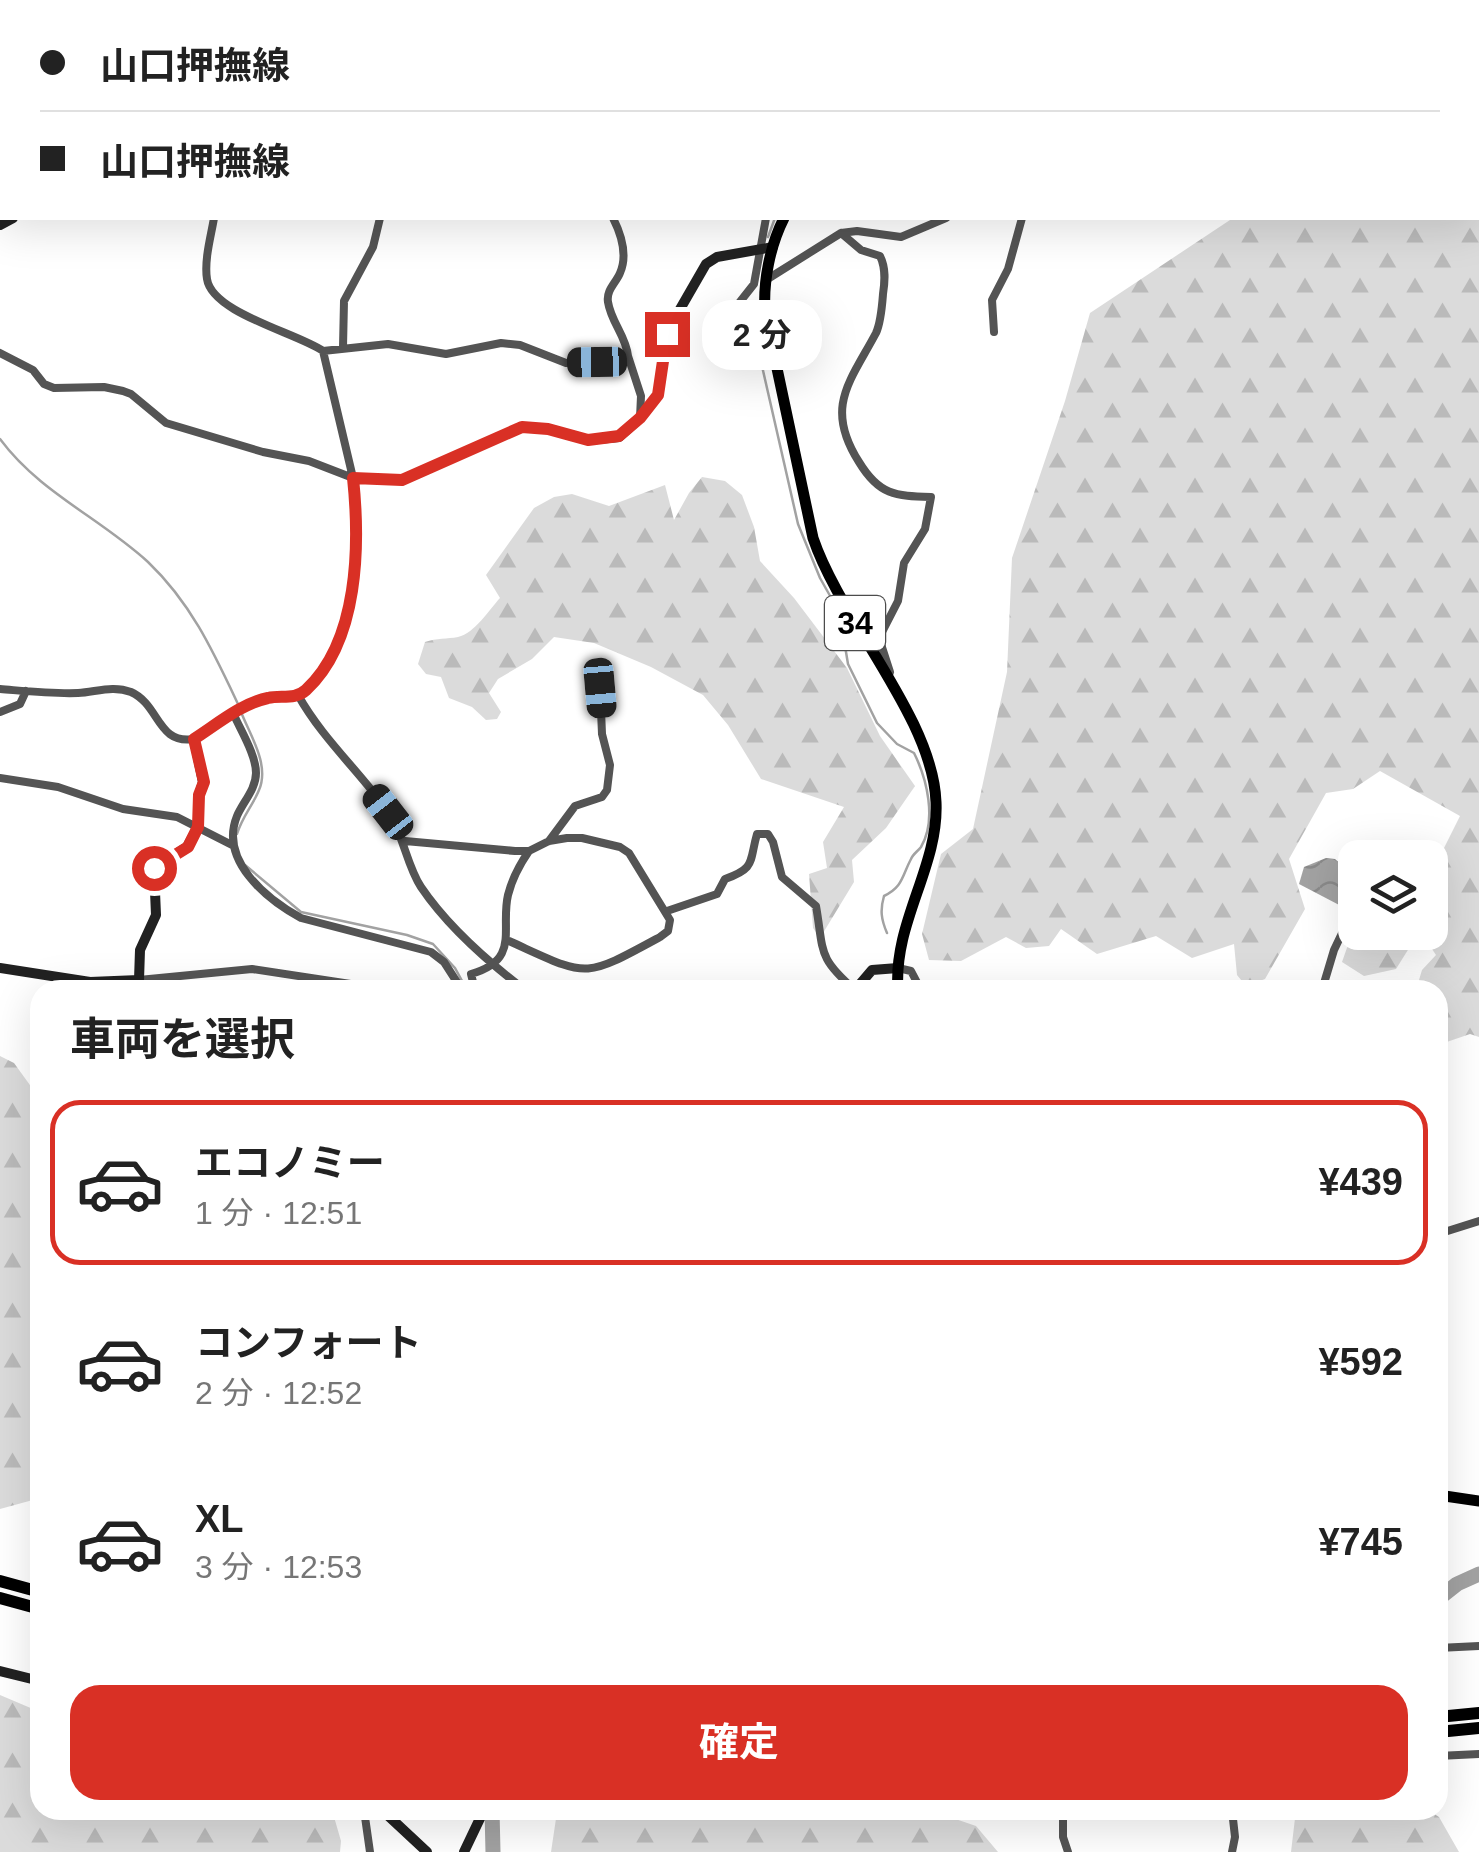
<!DOCTYPE html>
<html lang="ja">
<meta charset="utf-8">
<style>
:root{--surface:#fff;--page:#f6f6f6;--text:#222;--muted:#767676;--line:#e0e0e0;--accent:#d93025}
body{margin:0;font-family:Helvetica,"Noto Sans JP",sans-serif;background:var(--page);color:var(--text);height:100vh;display:flex;flex-direction:column;font-size:38px;white-space:nowrap}
*{box-sizing:border-box;margin:0}
p{font-size:32px;color:var(--muted)}
.icon{flex:none;width:55px;height:55px;fill:none;stroke:currentColor;stroke-width:2;stroke-linecap:round;stroke-linejoin:round}
.map{position:relative;flex:1;overflow:hidden}
.drawer{position:absolute;left:30px;top:980px;width:1418px;height:840px;display:flex;flex-direction:column;background:var(--surface);border-radius:30px;box-shadow:0 10px 40px #0002}
.drawer>*{flex:none}
.top-card{position:absolute;left:0px;top:0px;width:1480px;height:220px;box-shadow:0 10px 40px #0002;display:grid;align-content:center;height:220px;padding:0 40px;background:var(--surface)}
.fabs{position:absolute;left:1338px;top:840px;display:grid;gap:20px}
.fabs a{display:grid;place-items:center;width:110px;height:110px;border-radius:20px;background:var(--surface);box-shadow:0 10px 40px #0002;font-size:50px}
.end{position:absolute;width:45px;height:45px;margin:-22px;border:12px solid #d93025;background:#fff;box-shadow:0 0 0 5px #fff}
.from{border-radius:50%}
.bubble{position:absolute;height:70px;border-radius:30px;background:var(--surface);box-shadow:0 10px 40px #0002;font-size:32px;font-weight:700;line-height:70px;text-align:center}
.car{position:absolute;width:30px;height:60px;margin:-30px -15px;border-radius:12px;box-shadow:0 0 8px 2px #0007;background:linear-gradient(#222 24%,#8ab4d8 0 40%,#222 0 76%,#8ab4d8 0 86%,#222 0)}
.top-card b{display:flex;align-items:center;gap:35px;height:95px;font-size:38px}
.top-card b+b{border-top:2px solid var(--line)}
.top-card i{width:25px;height:25px;background:var(--text)}
ul{padding:0;list-style:none}
li{display:flex;align-items:center;gap:30px;height:165px;margin:0 20px 15px;padding:0 20px;border:5px solid transparent;border-radius:30px}
li div{flex:1}
li b{display:block;font-size:38px}
li em{font-style:normal;font-weight:700}
li.selected{border-color:var(--accent)}
li>.icon{width:90px;height:90px;stroke-width:1.5}
h2{padding:0 40px;font-size:45px;line-height:120px}
.button{display:flex;gap:20px;margin-top:auto;padding:20px 40px}
.button a{flex:1;height:115px;border-radius:30px;background:var(--accent);color:#fff;font-size:40px;font-weight:700;line-height:115px;text-align:center}
.map>svg:first-child{display:block}
.forest{fill:url(#forest-firs)}
.water{fill:url(#water-waves)}
.lines{fill:none;stroke-linecap:round;stroke-linejoin:round}
.stream{stroke:#a2a2a2;stroke-width:2.5}
.river{stroke:#a2a2a2;stroke-width:15}
.street{stroke:#545454;stroke-width:8}
.secondary{stroke:#212121;stroke-width:10}
.primary{stroke:#000;stroke-width:11}
.highway{stroke:#000;stroke-width:12}
.route{stroke:#d93025;stroke-width:12}
.labels{text-anchor:middle;stroke-width:10;stroke-linejoin:round;paint-order:stroke}
.shield{fill:#fff;stroke:#4c4c4c;stroke-width:2.5}
.shield-label{font-size:32px;font-weight:bold;fill:#000}
</style>
<div class="map">
<svg width="1479" height="1852" viewBox="0 0 1479 1852">
<defs>
<pattern id="forest-firs" width="22" height="20" patternUnits="userSpaceOnUse" patternTransform="scale(2.5)"><rect width="22" height="20" fill="#dbdbdb"/><path d="M5 1l3.5 6h-7zM16 11l3.5 6h-7z" fill="#bababa"/></pattern>
<pattern id="water-waves" width="16" height="10" patternUnits="userSpaceOnUse" patternTransform="scale(2.5)"><rect width="16" height="10" fill="#a2a2a2"/><path d="M0 5q4-4 8 0t8 0" fill="none" stroke="#8a8a8a"/></pattern>
</defs>
<rect width="100%" height="100%" fill="#fff"/>
<path class="forest" d="M1479 2V1037L1470 1034 1438 1045V990H1416L1422 970 1436 955 1428 943 1411 945 1396 969 1364 976 1342 962 1355 925V932H1430V876L1460 816 1380 771 1353 789 1326 793 1289 859 1305 909 1265 979 1246 986 1237 975 1234 944 1192 958 1156 936 1097 954 1061 929 1049 946 1026 948 1006 937 961 961 929 960 922 934 941 854 973 829 1007 672 1012 558 1065 401 1090 313 1233 218H1478Z
M702 477 725 481 742 495 754 527 760 561 794 598 847 668 880 736 915 786 886 828 852 860 854 882 820 938 813 928 809 874 827 868 823 842 844 807 761 779 728 725 703 695 651 667 594 643 554 637 532 659 498 679 489 693 501 712 497 719 486 720 472 707 449 698 441 677 426 674 418 664 425 642C437 638 447 639 458 637 475 633 489 610 500 598L486 575 534 508 554 497 572 494 609 506 665 485 674 520 689 493Z
M0 1056 14 1063 40 1099V1498L0 1509Z
M0 1695 40 1712V1810H332L341 1841 340 1852H0Z
M569 1810H929L976 1826 998 1852H551L557 1812Z
M1296 1810H1428L1439 1817 1459 1852H1291Z"/>
<path class="water" d="M1326 858 1335 859 1343 866 1346 890 1343 907 1299 884 1304 867Z"/>
<g class="lines">
<path class="stream" d="M768 237 775 218
M739 308 741 328 759 353 798 524 820 578 847 626 845 646 848 664 877 723 897 744 914 753C927 779 937 820 921 847 918 851 913 854 911 859 902 876 903 887 884 896 880 910 881 919 887 933
M0 439C39 492 100 518 148 562 191 603 213 651 238 704
M237 834C242 817 253 805 259 790 270 765 250 735 241 712
M245 865 301 912 407 935 433 944 455 968 467 990"/>
<path class="river" d="M1438 1599 1457 1584 1479 1574
M492 1810 493 1852"/>
<path class="street" d="M232 0V2
M618 0V2
M857 0V2
M901 0 905 2
M1065 0V2
M529 2 575 1
M985 2 988 0
M1279 2 1281 0
M613 218C621 234 628 255 620 273 616 283 606 290 608 302 611 322 626 336 628 356
M841 233 861 250 880 256C886 268 885 281 883 294 882 307 881 322 876 333 850 382 824 407 859 462 879 495 895 496 931 497L925 529 904 563 898 601 879 638 890 672
M766 280 841 233 857 231 901 237 946 218
M739 303 754 284 766 218
M994 332 992 300 1008 269 1022 218
M343 347 344 301 373 247 380 218
M323 351 388 344 446 354 501 343 520 345 566 363 597 362 628 356 641 396 640 418
M0 353 33 370 44 384 54 388 104 387 123 391 131 394 166 423 263 452 309 461 353 478 323 351C297 333 212 313 207 279 204 260 211 236 214 218
M0 689C25 691 52 694 78 693 96 692 113 685 131 692 160 705 157 745 194 739
M298 695C322 738 358 770 387 810 404 835 406 864 421 887 448 927 487 961 525 990
M0 712 20 704 26 691
M234 715C241 731 256 755 256 773 256 789 243 802 237 816 219 860 266 899 301 918L431 952 444 962 462 990
M0 778 58 787 123 809 177 817 232 845
M405 841 515 851H529L549 841 567 838H582L620 847 629 853 670 920 668 931 660 937C581 980 589 977 509 941
M549 841 575 806 602 797 607 790 610 765 602 734 600 687
M1403 858 1407 853
M667 911 717 894 725 879C756 868 749 862 757 834H768L773 842 782 877 816 906C824 952 817 957 855 990
M898 968 911 971 921 990
M139 990V980L252 969 390 990
M468 990 474 986 471 974C521 960 500 929 508 895 512 879 520 864 529 851
M1322 990 1334 950 1355 906
M1438 1234 1479 1221
M1438 1648 1479 1646
M1438 1756 1479 1754
M364 1810 370 1852
M1063 1810V1837L1068 1852
M1232 1810 1235 1837 1232 1852"/>
<path class="secondary" d="M178 2 180 0
M0 225 13 218
M0 968 90 982 139 980 140 950 156 915 154 868 187 847 198 827 199 795 203 782 194 739C216 725 242 703 268 698 281 695 295 700 306 690 359 642 360 544 353 478L402 480 522 427 549 429 588 440 619 437 640 418 658 395 668 330 706 264 717 257 773 247
M855 990 872 970 898 968
M0 1671 40 1681
M382 1810 427 1852
M464 1852 484 1810"/>
<path class="primary" d="M824 0 825 2
M784 218C770 246 763 281 765 312L813 538C841 621 933 718 936 802 939 867 893 922 898 990
M1438 1495 1479 1501"/>
<path class="highway" d="M0 1581 40 1592
M0 1598 40 1609
M1438 1717 1479 1713
M1438 1732 1479 1728"/>
</g>
<g class="lines">
<path class="route" d="M154 868 188 847 198 827 199 795 204 782 194 739C216 725 242 703 268 698 281 695 295 700 306 690 359 641 360 545 353 478L402 480 522 427 548 429 588 440 619 436 640 418 658 395 667 334"/>
</g>
<g class="labels">
<rect class="shield" x="825" y="596" width="60" height="54" rx="8"/>
<g class="shield-label">
<text x="855" y="634">34</text>
</g>
</g>
</svg>
<div class="fabs">
<a><svg class="icon" aria-label="layers" viewBox="0 0 24 24"><path d="M12 4l9 5-9 5-9-5zM3 14l9 5 9-5"/></svg></a>
</div>
<i class="end from" style="left:154px;top:868px"></i>
<i class="end" style="left:667px;top:334px"></i>
<div class="bubble" style="left:702px;top:300px;width:120px">2 分</div>
<i class="car" style="left:597px;top:362px;rotate:269deg"></i>
<i class="car" style="left:600px;top:688px;rotate:175deg"></i>
<i class="car" style="left:388px;top:812px;rotate:322deg"></i>
<div class="top-card">
<b><i class="from"></i>山口押撫線</b>
<b><i></i>山口押撫線</b>
</div>
<section class="drawer">
<h2>車両を選択</h2>
<ul>
<li class="selected"><svg class="icon" aria-label="car" viewBox="0 0 24 24"><path d="M5 17H2v-5l4-1 3-4h7l3 4 3 1v5h-3M9 17h6M6 11h13"/><circle cx="7" cy="17" r="2"/><circle cx="17" cy="17" r="2"/></svg><div><b>エコノミー</b><p>1 分 · 12:51</p></div><em>¥439</em></li>
<li><svg class="icon" aria-label="car" viewBox="0 0 24 24"><path d="M5 17H2v-5l4-1 3-4h7l3 4 3 1v5h-3M9 17h6M6 11h13"/><circle cx="7" cy="17" r="2"/><circle cx="17" cy="17" r="2"/></svg><div><b>コンフォート</b><p>2 分 · 12:52</p></div><em>¥592</em></li>
<li><svg class="icon" aria-label="car" viewBox="0 0 24 24"><path d="M5 17H2v-5l4-1 3-4h7l3 4 3 1v5h-3M9 17h6M6 11h13"/><circle cx="7" cy="17" r="2"/><circle cx="17" cy="17" r="2"/></svg><div><b>XL</b><p>3 分 · 12:53</p></div><em>¥745</em></li>
</ul>
<div class="button"><a>確定</a></div>
</section>
</div>
